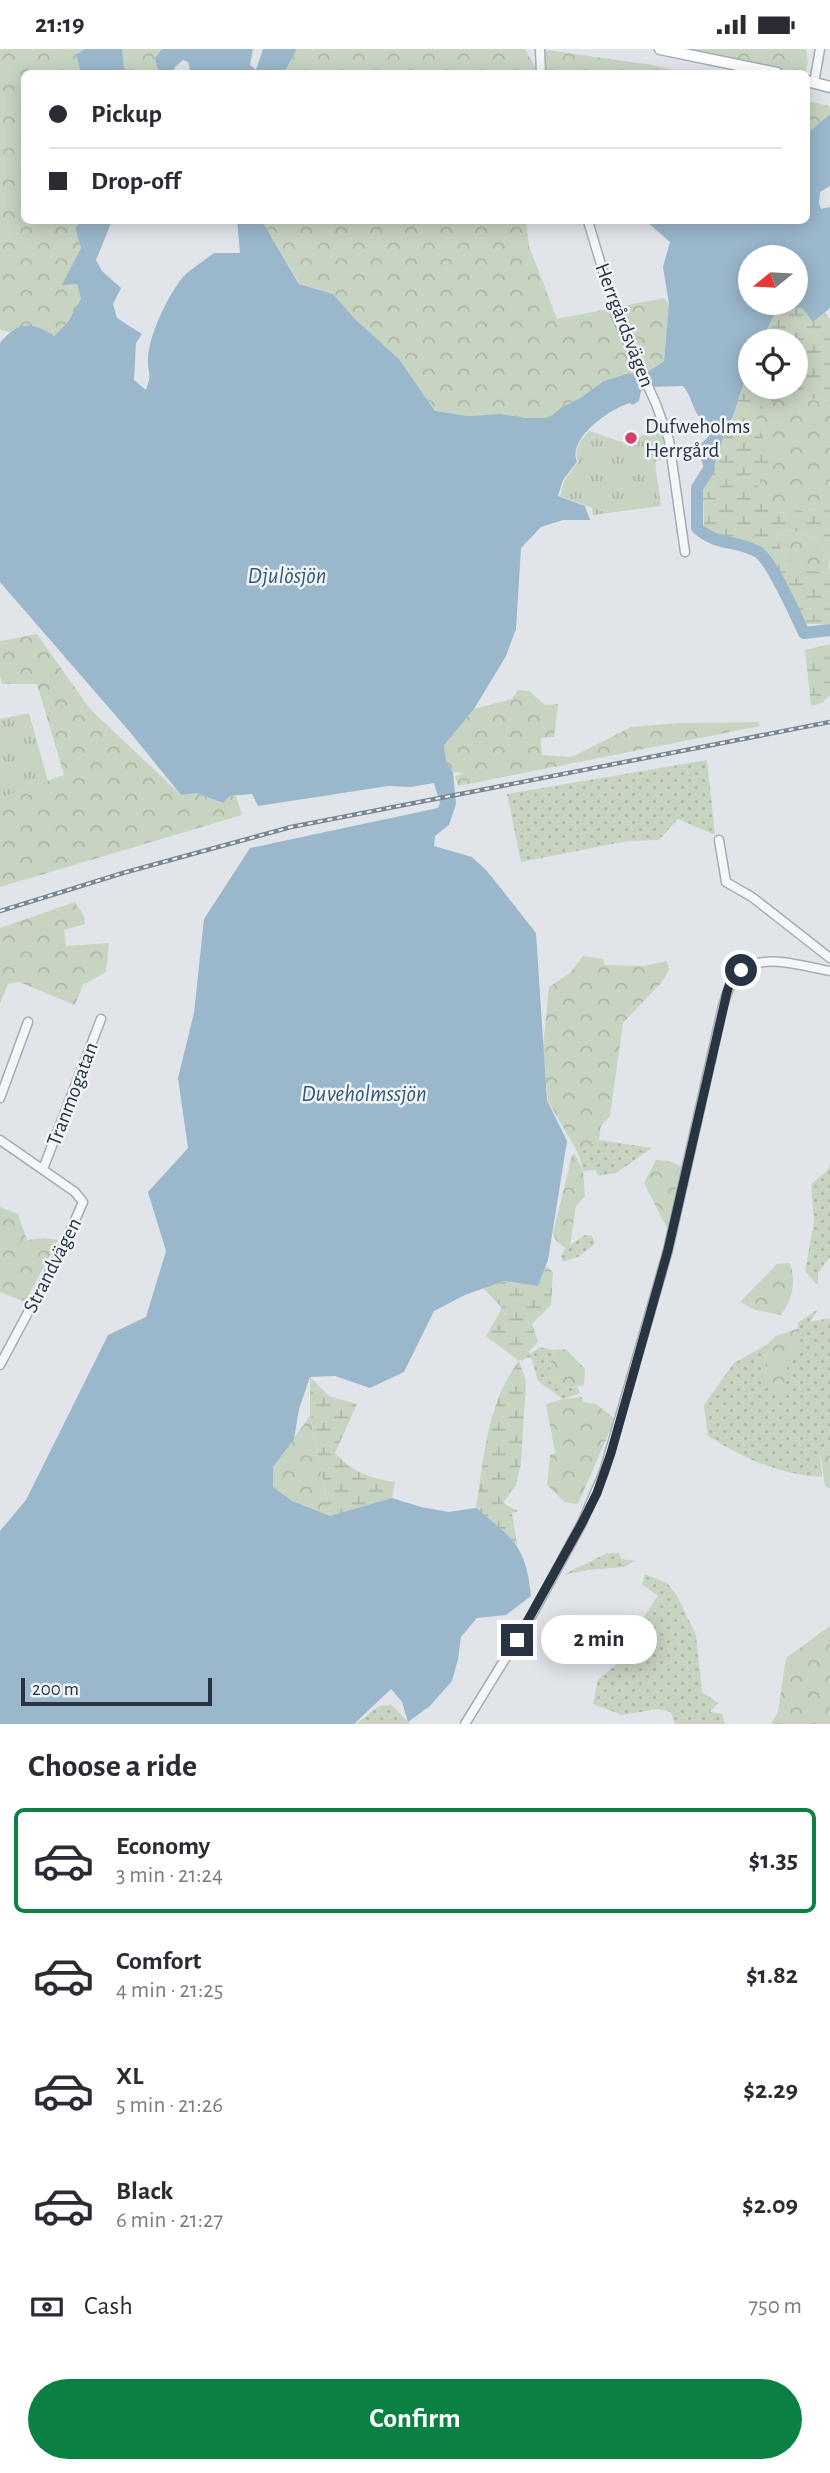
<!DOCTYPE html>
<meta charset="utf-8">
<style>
:root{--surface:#fff;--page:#f2f2f3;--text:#2b2b33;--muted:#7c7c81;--line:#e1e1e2;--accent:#0b8043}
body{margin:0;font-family:"Alegreya Sans",sans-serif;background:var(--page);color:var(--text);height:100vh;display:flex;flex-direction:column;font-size:26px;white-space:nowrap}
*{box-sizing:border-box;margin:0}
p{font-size:23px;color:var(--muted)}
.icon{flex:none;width:38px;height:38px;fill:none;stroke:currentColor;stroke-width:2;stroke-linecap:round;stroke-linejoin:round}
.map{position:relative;height:1675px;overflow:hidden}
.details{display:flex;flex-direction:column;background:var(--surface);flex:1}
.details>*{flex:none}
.hud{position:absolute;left:21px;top:21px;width:789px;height:154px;border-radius:10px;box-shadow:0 4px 18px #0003;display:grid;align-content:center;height:154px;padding:0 28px;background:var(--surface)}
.needle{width:46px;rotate:252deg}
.controls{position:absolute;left:738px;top:196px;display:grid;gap:14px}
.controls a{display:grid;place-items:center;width:70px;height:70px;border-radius:50%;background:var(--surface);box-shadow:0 4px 18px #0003;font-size:35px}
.scale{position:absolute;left:21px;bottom:18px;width:191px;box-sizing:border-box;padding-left:7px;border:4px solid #293442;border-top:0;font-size:19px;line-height:24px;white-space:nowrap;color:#293442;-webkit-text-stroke:5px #f0f4f7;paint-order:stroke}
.end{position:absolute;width:32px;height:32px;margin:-16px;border:9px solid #293442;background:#fff;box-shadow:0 0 0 4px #fff}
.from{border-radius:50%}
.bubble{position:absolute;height:49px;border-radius:24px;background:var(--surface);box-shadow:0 4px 18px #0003;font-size:23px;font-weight:600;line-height:49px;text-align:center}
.hud b{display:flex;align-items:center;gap:24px;height:66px;font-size:26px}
.hud b+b{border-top:2px solid var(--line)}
.hud i{width:18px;height:18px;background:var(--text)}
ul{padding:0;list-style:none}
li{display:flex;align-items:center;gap:21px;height:105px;margin:0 14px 10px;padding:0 14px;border:4px solid transparent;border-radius:10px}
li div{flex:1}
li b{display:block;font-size:26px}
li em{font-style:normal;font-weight:600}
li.active{border-color:var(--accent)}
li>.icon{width:63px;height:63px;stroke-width:1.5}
h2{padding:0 28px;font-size:32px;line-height:84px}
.pay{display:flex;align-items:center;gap:18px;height:77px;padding:0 28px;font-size:26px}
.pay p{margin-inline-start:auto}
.cta{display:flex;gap:14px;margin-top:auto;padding:14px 28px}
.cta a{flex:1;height:80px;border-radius:42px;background:var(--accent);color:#fff;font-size:28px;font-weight:600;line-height:80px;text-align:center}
.status{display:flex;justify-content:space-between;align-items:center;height:49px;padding:0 35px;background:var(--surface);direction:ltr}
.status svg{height:19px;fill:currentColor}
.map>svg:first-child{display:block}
.grass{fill:url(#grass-dots)}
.forest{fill:url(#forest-crowns)}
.wetland{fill:url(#wetland-marsh)}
.park{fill:url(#park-tufts)}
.water{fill:#9bb7cb;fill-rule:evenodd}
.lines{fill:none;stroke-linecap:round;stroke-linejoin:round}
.river{stroke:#9bb7cb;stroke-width:12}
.minor-casing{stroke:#a6acb4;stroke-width:11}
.major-casing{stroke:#a0abb6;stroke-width:13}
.minor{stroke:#f4f6f8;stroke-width:8}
.major{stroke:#fff;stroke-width:10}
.rail-casing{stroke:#7a8694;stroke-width:4.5}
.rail{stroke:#f0f4f7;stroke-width:2;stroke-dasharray:5;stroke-linecap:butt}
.route{stroke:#293442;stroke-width:9}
.poi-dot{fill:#d14367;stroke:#f0f4f7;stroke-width:2.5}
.labels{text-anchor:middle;stroke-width:5;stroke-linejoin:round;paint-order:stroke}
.street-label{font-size:21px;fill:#293442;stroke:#f0f4f7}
.poi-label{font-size:21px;fill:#293442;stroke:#f0f4f7;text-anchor:start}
.water-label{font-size:23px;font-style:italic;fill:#325877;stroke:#f0f4f7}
</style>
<div class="status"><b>21:19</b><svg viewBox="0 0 49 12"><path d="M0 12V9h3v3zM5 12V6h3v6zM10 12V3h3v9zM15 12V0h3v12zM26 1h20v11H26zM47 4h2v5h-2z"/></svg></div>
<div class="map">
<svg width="830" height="1675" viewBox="0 0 830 1675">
<defs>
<pattern id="grass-dots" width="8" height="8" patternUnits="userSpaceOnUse" patternTransform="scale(1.75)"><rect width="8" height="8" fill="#c8d4c2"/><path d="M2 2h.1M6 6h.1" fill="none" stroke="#acb7a8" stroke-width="1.8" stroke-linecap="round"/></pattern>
<pattern id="forest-crowns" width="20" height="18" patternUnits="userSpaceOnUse" patternTransform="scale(1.75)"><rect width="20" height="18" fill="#c8d4c2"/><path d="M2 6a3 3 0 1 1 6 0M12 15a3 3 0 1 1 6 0" fill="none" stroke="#acb7a8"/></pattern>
<pattern id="wetland-marsh" width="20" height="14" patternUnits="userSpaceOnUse" patternTransform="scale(1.75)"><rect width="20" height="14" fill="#c8d4c2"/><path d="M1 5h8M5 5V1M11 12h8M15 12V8" fill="none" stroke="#acb7a8"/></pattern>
<pattern id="park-tufts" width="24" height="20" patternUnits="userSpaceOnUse" patternTransform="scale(1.75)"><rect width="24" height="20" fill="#c8d4c2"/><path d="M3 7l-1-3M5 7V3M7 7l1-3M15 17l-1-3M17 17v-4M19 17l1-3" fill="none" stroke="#acb7a8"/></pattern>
</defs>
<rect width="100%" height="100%" fill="#e1e5ea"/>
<path class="grass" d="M707 711 715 786 678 770 659 791 627 792 521 813 507 745Z
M599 1091 652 1099 616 1124 598 1127 596 1121 583 1122 578 1104Z
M830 1114V1208L818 1224V1234L816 1235 805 1222 814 1173 811 1135 828 1121Z
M585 1186 592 1187 595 1194 580 1207 563 1213 561 1207 565 1199Z
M818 1260 810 1273 830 1269V1392L820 1403 822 1428C780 1426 743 1409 708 1387L704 1356 734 1314 766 1296 765 1332C779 1318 804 1296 797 1274Z
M540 1298 553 1301 549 1325 566 1339 578 1338 580 1344 563 1350 538 1332 530 1305Z
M607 1504H619L621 1510 635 1512 624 1518 587 1521 563 1526Z
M645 1525 667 1534 677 1547 696 1586 702 1643 718 1654 710 1663 722 1665 725 1675H675L671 1663 658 1660 622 1666 593 1655 598 1631 647 1589 633 1584 658 1547 642 1535Z
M392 1656 410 1675H356L379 1657Z"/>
<path class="forest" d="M0 0H84L76 6 81 24H24V172H81L75 179 81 199 63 236 77 235 81 251 68 273 54 287 26 276 9 283 0 281Z
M122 0H162L155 9 158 22C146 27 135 25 124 19Z
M297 0H525L535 18 547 1 652 16 688 24H284Z
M671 0H806L808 14 805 24H799Z
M807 52 830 57V65L807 85Z
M262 172H526L529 197 557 270 664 249 669 255 664 312 651 321 638 326 628 324 604 332 580 349 562 358 549 369H526L500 365 468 367 435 362 399 310 355 270 333 245 300 235Z
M787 347 830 352V459L777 464 755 441 753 362Z
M792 481 816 490 830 510 828 525C801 519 783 515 776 486Z
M37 585 90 660 181 746 197 744 223 754 230 747H236L242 766 0 838V749L64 726 37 635H2L0 628V592Z
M518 641 529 642 545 656 558 655 554 688 541 689 542 706 572 708 631 678 678 674 759 673 760 677 458 737 455 727 464 724 453 723 446 712 444 696 474 660 512 650Z
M75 853 84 867 85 875 64 881 66 897 109 894 106 923 83 936 75 956 19 933 8 935 0 955V879Z
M583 907 603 910 605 916 643 917 667 912 669 921 661 934 623 974 610 1067 601 1077 599 1091 578 1104 548 1052 543 998 549 938 570 924Z
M575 1105 583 1122 585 1147 576 1157 570 1198 565 1199 556 1192 553 1184 572 1106Z
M656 1111 668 1112 681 1117 667 1179 644 1134Z
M0 1158 18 1165 27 1191 44 1189 58 1191 25 1253 0 1243Z
M790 1214C796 1233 793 1249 781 1266L755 1261 740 1253 777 1215Z
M799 1279V1299L789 1309 782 1344 765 1333 766 1296 776 1287Z
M566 1300 585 1320 584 1336 566 1339 549 1325 553 1301Z
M582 1348 583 1353 596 1355 615 1370 578 1455 565 1453 547 1436 550 1406 555 1404 546 1355 563 1350Z
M310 1367 330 1468 292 1452 273 1438V1418Z
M830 1392V1439L825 1437 820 1403Z
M830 1577V1675H771L778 1663 786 1609Z"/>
<path class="wetland" d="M778 258 802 259 813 272 824 263 830 270V352L787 347 754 363 773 418 755 441 777 464 830 459V510L816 490 792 481 776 486C783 515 801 519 828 525L830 518V575H805L777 520 763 502 704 479 703 442 714 418 725 381 733 367 751 312V338H796V292H761Z
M830 595V646L822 654 811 657 805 601Z
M546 1217 553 1223 551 1256 532 1275 538 1293 529 1302 531 1308 519 1312 526 1332 521 1415 516 1436 503 1454 518 1462 512 1464 517 1496 476 1459C484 1408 487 1354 519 1312L486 1287 502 1259 483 1239 504 1232 538 1237Z
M310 1328 329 1347 357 1355 335 1404C354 1424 369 1429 395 1433L392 1449 330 1468 310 1367Z"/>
<path class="park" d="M655 364 658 368 668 406 655 413 661 457 593 466 592 459 560 447 564 432 578 413C573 400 581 391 589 382L625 394 655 381 656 377 650 373Z
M29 664 48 732 0 749V670Z"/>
<path class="water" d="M84 0H122L124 19 134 24H81L76 6Z
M162 0H253L250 16 256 21 263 0H297L284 24H186L190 20 188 13 183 11 175 18 173 24H152L158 22 155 9Z
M830 65V137L820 143 819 154 821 160 830 158V259L813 273 802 259 778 258 761 292H751V312L733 367 725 381 714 418 704 419 697 399 709 387C707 377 703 374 697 365 692 356 691 347 683 337L651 338 641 342 639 352 632 356 630 354C610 360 567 389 577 413L563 431 558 447 585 457 590 471H563L541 478 521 499 516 580 506 607 474 660 444 696 446 712 453 723 456 755 449 776 435 787 434 797 472 808 487 822 536 884 547 1051 567 1092 548 1211 538 1237 504 1232 465 1246 434 1262 404 1323 370 1339 335 1327 310 1328 299 1360 294 1390 273 1418V1438L292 1452 330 1467 392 1449 421 1458 448 1463 476 1459C513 1490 526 1496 531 1547L506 1566 477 1569 461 1588 458 1610 452 1632 430 1657 408 1673 402 1653 391 1640 354 1675H0V1482L26 1451 108 1286 146 1268 166 1202 148 1143 188 1099 178 1029 194 964 204 870 250 799 438 759 440 754 434 734 411 738 388 737 258 757 252 745 230 747 223 754 197 744 181 746 129 682 0 533V294C18 272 32 272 54 287L68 273 81 250 77 235 62 236 81 199 75 179 81 172H112L96 211 102 222 121 239 113 255 117 269 142 285 136 294 134 331 146 341C153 322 147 326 148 309 149 286 168 246 183 228 192 219 204 212 214 204H240L237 172H262L299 235 333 245 355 270 399 310 435 362 468 367 500 365 526 369H549L562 358 580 349 604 332 629 324 638 326 651 321 664 312 669 255 663 218 670 193 646 172H807V85ZM751 208H796V254H751Z"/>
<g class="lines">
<path class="river" d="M709 420 697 439V479C717 497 737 491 758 503 772 512 796 567 804 584L830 581"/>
<defs>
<path id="minor" d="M540 0 541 24
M814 34 820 0
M588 172 617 269 656 355 669 391 685 503
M719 791 726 833 752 848 830 909
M0 1049 28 973
M0 1091 75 1143 83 1153 65 1194 0 1316
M43 1120 101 970
M465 1675 532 1566 582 1474 604 1423 668 1201 723 957C739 895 782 913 830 922"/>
<path id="major" d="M660 0 777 24
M807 32 830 38"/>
</defs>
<use href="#minor" class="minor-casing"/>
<use href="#major" class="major-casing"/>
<use href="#minor" class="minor"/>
<use href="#major" class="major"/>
<defs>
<path id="rail" d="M0 862 123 824 291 778 830 673"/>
</defs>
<use href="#rail" class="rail-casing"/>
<use href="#rail" class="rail"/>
</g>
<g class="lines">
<path class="route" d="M517 1591 582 1474 597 1444 611 1404 668 1201 727 943 730 934 741 921"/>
</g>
<circle class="poi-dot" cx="631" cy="389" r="7"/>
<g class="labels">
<g class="street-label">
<text transform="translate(625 276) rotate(69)" y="7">Herrgårdsvägen</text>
<text transform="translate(72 1045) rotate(-69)" y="7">Tranmogatan</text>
<text transform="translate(52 1216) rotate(-63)" y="7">Strandvägen</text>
</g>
<g class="poi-label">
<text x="645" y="384">Dufweholms<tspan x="645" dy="24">Herrgård</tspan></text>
</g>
<g class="water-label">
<text x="287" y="534">Djulösjön</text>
<text x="364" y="1052">Duveholmssjön</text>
</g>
</g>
</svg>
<div class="controls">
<a><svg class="needle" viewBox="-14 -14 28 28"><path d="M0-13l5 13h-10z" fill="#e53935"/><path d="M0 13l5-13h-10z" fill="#7c7c81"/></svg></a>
<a><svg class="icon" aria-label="locate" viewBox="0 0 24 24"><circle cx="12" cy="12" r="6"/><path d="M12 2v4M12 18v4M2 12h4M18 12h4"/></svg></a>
</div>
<div class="scale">200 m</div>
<i class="end from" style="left:741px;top:921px"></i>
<i class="end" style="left:517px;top:1591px"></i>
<div class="bubble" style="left:541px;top:1566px;width:116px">2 min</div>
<div class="hud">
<b><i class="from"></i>Pickup</b>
<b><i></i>Drop-off</b>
</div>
</div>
<section class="details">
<h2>Choose a ride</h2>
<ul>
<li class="active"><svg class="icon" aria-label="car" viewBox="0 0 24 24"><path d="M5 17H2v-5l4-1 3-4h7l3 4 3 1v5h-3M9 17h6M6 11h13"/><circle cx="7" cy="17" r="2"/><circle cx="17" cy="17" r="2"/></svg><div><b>Economy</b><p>3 min · 21:24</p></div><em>$1.35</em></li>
<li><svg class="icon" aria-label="car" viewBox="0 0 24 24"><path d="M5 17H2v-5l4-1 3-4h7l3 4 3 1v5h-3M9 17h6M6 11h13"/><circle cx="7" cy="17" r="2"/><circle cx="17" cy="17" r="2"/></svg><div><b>Comfort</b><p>4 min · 21:25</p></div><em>$1.82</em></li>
<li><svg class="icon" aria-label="car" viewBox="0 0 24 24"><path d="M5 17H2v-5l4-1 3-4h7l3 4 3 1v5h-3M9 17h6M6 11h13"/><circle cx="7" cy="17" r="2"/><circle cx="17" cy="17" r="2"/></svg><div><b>XL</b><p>5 min · 21:26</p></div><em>$2.29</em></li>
<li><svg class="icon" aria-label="car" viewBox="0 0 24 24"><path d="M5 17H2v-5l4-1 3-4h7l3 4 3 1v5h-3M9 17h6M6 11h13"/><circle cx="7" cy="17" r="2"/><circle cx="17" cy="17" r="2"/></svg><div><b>Black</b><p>6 min · 21:27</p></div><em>$2.09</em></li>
</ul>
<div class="pay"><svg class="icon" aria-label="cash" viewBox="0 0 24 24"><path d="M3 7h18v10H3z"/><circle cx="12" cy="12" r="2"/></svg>Cash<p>750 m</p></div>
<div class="cta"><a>Confirm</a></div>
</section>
